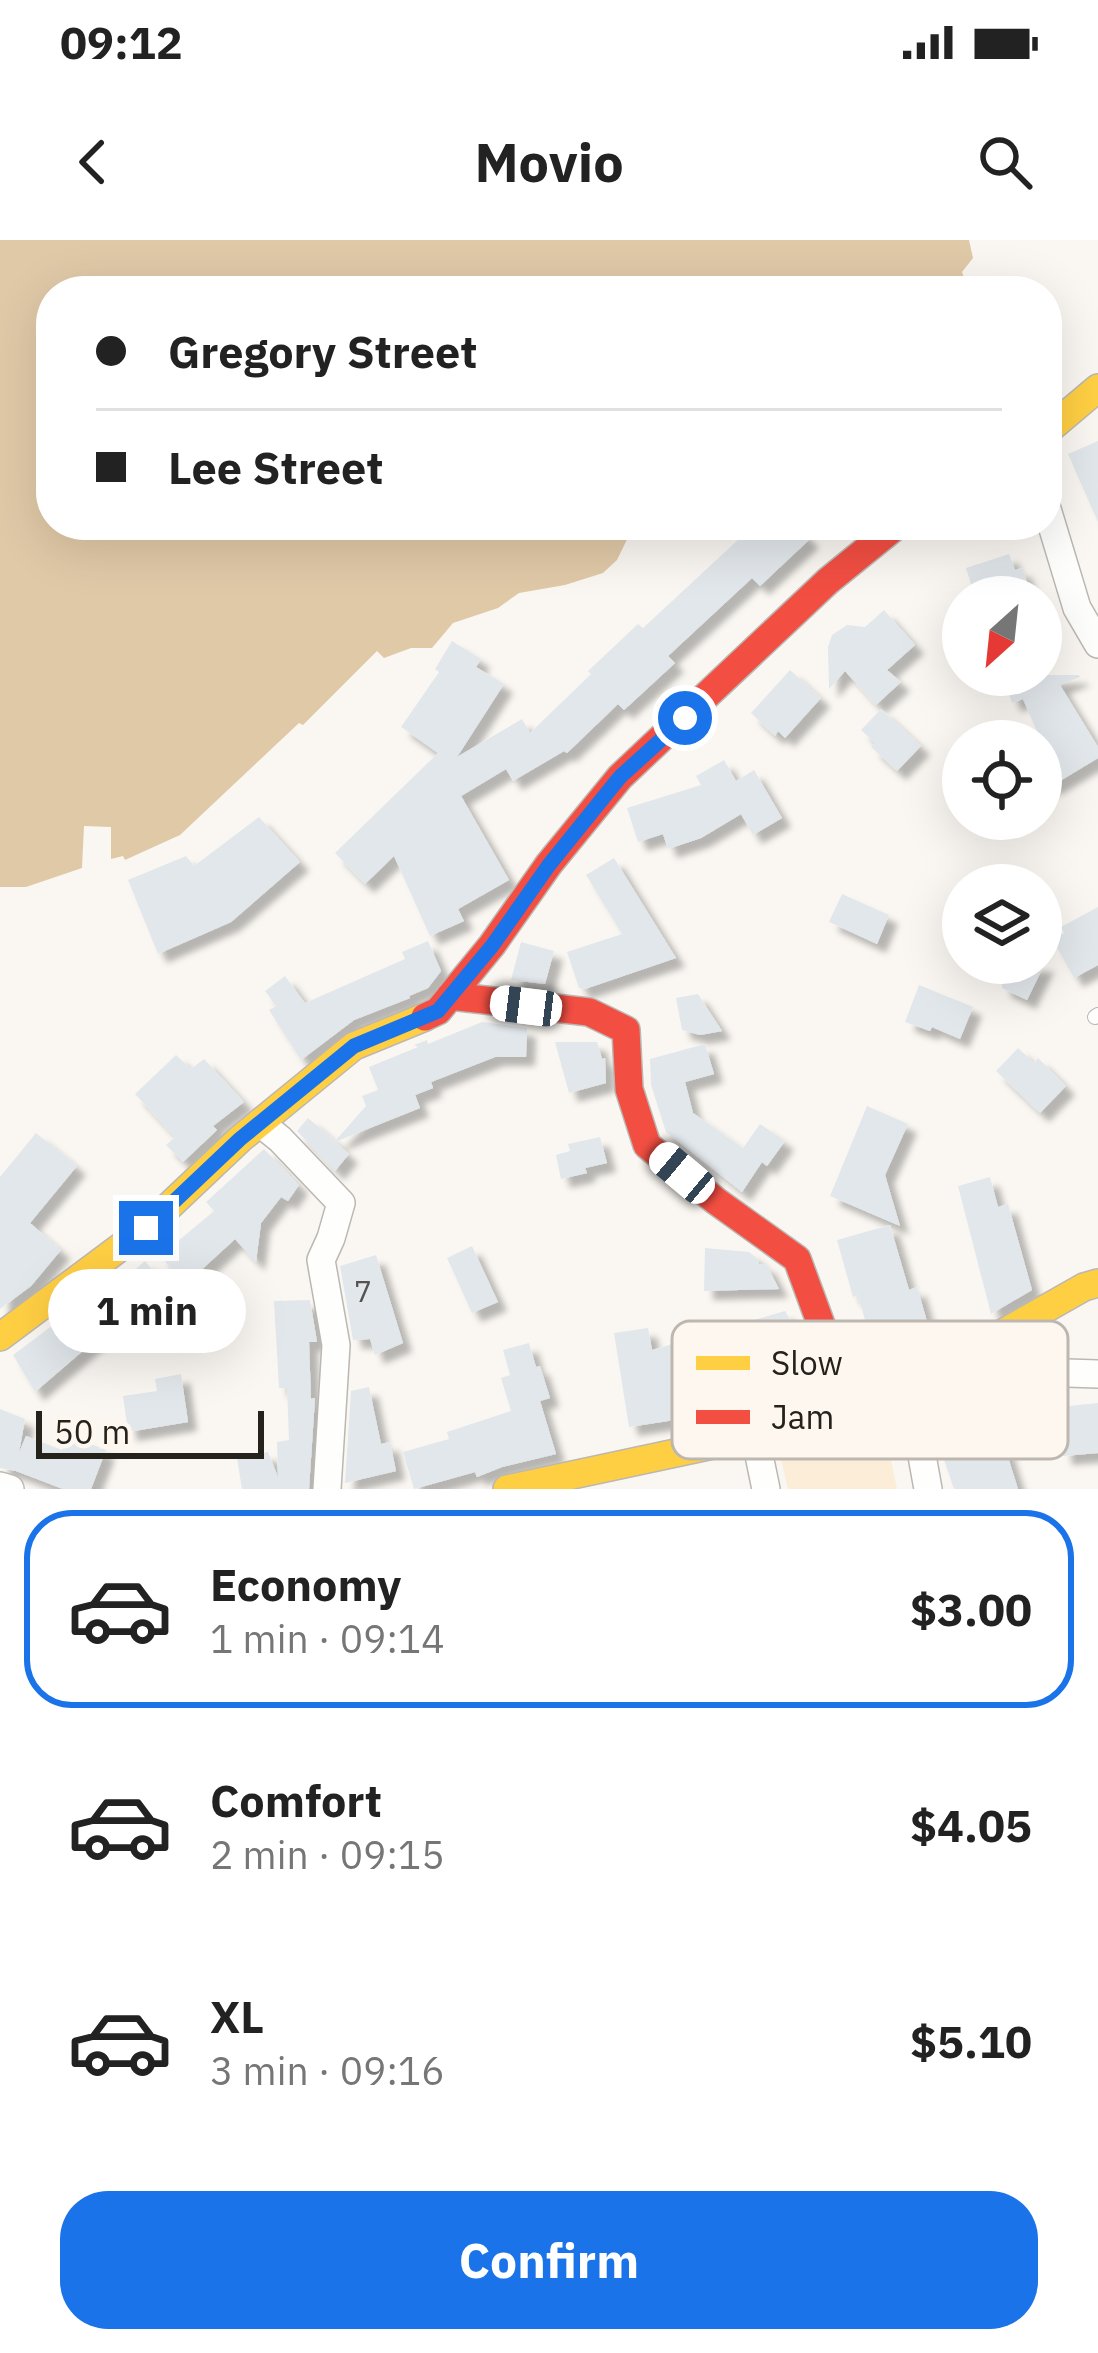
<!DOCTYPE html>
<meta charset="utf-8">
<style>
:root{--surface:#fff;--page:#f6f6f6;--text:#222;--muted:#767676;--line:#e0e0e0;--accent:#1a73e8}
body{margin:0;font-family:"IBM Plex Sans",sans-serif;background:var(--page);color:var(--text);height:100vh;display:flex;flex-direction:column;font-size:45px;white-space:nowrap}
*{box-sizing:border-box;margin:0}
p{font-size:39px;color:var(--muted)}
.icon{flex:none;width:66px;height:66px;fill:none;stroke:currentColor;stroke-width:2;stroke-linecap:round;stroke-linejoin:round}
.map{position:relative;height:1249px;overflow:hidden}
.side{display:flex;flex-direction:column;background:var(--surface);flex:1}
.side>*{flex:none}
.banner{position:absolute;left:36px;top:36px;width:1026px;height:264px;border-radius:48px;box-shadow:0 12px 48px #0002;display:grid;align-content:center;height:264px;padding:0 60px;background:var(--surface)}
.needle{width:78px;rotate:207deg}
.controls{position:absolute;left:942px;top:336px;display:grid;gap:24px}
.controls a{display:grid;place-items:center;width:120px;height:120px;border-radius:50%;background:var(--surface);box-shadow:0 12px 48px #0002;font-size:60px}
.scale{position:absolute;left:36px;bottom:30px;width:228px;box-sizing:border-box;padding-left:12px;border:6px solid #25221c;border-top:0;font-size:33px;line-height:42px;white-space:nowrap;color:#25221c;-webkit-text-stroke:9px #fef7ef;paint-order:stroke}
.end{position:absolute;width:54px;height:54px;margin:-27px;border:15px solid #1a73e8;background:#fff;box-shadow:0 0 0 6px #fff}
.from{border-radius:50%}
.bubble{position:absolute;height:84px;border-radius:42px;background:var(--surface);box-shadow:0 12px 48px #0002;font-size:39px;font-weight:700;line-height:84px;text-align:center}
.car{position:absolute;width:36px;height:72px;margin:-36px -18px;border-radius:15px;box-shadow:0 0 9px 3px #0007;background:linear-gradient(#fff 24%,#345 0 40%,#fff 0 76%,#345 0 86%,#fff 0)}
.banner b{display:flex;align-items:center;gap:42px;height:114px;font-size:45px}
.banner b+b{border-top:3px solid var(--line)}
.banner i{width:30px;height:30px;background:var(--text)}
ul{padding:21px 0 0;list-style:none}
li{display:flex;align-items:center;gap:36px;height:198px;margin:0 24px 18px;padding:0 36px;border:6px solid transparent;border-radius:48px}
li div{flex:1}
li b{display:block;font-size:45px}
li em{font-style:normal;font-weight:700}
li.active{border-color:var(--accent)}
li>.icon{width:108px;height:108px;stroke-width:1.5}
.cta{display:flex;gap:24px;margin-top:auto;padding:24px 60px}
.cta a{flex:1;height:138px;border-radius:48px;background:var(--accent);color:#fff;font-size:48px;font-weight:700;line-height:138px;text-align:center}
.status{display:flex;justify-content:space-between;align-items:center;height:84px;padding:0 60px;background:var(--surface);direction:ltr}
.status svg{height:33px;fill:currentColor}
header{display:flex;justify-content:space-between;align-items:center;height:156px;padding:0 60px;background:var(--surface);font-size:54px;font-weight:700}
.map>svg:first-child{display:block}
.green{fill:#fbedd7}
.water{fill:#e0c9a7}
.building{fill:#e2e7eb;filter:url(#shadow)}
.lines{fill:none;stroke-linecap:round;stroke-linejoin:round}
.lane-casing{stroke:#bbb7b2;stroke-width:16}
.street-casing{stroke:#bbb7b2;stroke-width:30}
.slow-casing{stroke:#bbb7b2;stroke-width:30}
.jam-casing{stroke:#bbb7b2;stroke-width:30}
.lane{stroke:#fefefd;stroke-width:14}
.street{stroke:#fefefd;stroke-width:27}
.slow{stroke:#ffcf43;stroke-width:27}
.jam{stroke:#f24e42;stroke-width:27}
.route{stroke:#1a73e8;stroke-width:15}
.labels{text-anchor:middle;stroke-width:9;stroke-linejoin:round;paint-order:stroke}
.number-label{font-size:30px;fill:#545350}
.key{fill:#fef7ef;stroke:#bdb7b0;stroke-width:3}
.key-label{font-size:33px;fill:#25221c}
</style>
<div class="status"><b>09:12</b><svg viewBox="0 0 49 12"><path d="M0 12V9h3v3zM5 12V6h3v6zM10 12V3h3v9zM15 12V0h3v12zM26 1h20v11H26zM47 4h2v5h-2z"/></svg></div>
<header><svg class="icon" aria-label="back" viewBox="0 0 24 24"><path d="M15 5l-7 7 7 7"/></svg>Movio<svg class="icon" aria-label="search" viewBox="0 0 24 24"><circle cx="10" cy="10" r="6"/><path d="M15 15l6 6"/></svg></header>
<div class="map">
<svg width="1098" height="1249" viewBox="0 0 1098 1249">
<defs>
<filter id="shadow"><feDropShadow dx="9" dy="9" stdDeviation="3" flood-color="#0004"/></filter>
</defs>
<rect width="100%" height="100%" fill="#faf7f2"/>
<path class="green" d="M883 1182 897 1249H788L780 1215Z"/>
<path class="water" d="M0 0H969L973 18 962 32 967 45 977 51H51V285H634L617 320 603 333 565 345 519 353 498 368 453 383 432 408H411L384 418 377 411 303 485 299 483 180 595 125 620 123 616 111 619V587L84 586 82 628 26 647H0Z"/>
<path class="building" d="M1098 201V282L1068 214Z
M754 285H796L810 299 760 346 752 338 668 416 675 423 624 470 618 464 567 513 564 511 513 541 506 529 461 556 509 640 458 669 464 681 430 696 394 616 365 644 335 613 438 513 401 487 439 432 435 429 452 401 481 419 476 427 504 444 457 517 522 479 530 493 591 434 588 431 638 384 643 388Z
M1009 314 1015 330 1022 328 1032 357H975L966 328Z
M884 370 915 405 887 430 901 442 876 465 845 431 829 449 828 407 832 395 847 385 865 387Z
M790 430 821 458 785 498 778 491 775 496 751 473Z
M1003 435H1079L1080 437 1060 445 1098 507V518L1050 547 1041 532V501L1023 459 1012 463Z
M881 469 921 506 897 531 871 507 875 503 861 490Z
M724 520 736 541 754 530 782 578 753 595 741 574 701 598 668 609 663 594 638 602 627 568 701 545 696 536Z
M259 577 300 622 231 682 158 714 128 640 186 616 194 626Z
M614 618 676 718 585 749 579 748 567 712 622 694 586 635Z
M842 654 889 675 877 704 829 682Z
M1098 667V725L1074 738 1053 700 1064 693 1061 687Z
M428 701 441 731 428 748 409 756 410 758 354 780 301 820 269 770 276 766 265 751 285 736 305 763 405 719 402 712Z
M521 702 554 711 545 744 511 740Z
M1009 723H1045L1027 760 1002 748V738Z
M919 745 973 767 960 799 932 787 930 791 905 782Z
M698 754 722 791 700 795 682 790 676 758Z
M482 782 527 788 526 817H495L431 842 433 848 415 855 420 868 335 902 349 914 335 931 297 891 308 878 335 901 366 866 362 856 378 850 369 827 418 807 414 805 427 800 428 804Z
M555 802H597L602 819 605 818 606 843 569 853Z
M705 804 714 834 685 842 693 873 743 908 760 884 785 901 767 926 762 922 742 952 666 892 651 845 650 819Z
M1018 808 1034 823 1038 818 1066 846 1040 873 996 831Z
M176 815 191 829 204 819 244 862 213 886 217 890 183 922 166 905 175 897 135 854Z
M867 866 908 884 885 935 900 986 830 956Z
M36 893 77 926 30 983 61 1010 31 1046 0 1069V937Z
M600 897 607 923 585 928 587 933 561 939 556 915 570 911 568 904Z
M264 909 299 945 288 961 281 957 261 983 256 1022 235 999 186 1044 160 1016 214 971 206 962Z
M990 937 998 967 1008 964 1032 1050 991 1074 958 946Z
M890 985 909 1050 917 1047 933 1102 905 1111 902 1100 873 1109 858 1055 853 1057 837 1000Z
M472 1006 498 1062 472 1073 447 1018Z
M705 1008 749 1012 759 1020V1024H766L779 1049 704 1051Z
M376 1015 403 1103 375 1115 370 1099 353 1100 340 1026Z
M145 1021 163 1042 35 1152 13 1115 93 1055 97 1062Z
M310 1060 317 1102H309L311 1159 315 1158 309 1249H242L237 1218 268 1212 278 1237 277 1202 289 1200 287 1148H279L274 1061Z
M785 1071 805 1105 818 1141 779 1164 747 1173 738 1142 678 1158 681 1179 629 1187 614 1093 648 1088 652 1110Z
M529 1103 536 1127 540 1126 550 1158 540 1161 556 1214 502 1227 477 1237 475 1232 414 1249 403 1212 449 1199 447 1192 511 1171 501 1138 510 1135 503 1110Z
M181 1134 188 1182 128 1192 123 1156 157 1151 155 1139Z
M369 1147 381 1204 390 1202 396 1231 345 1243 351 1151Z
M990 1160 1018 1249H954L942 1214 950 1211 938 1177Z
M1098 1163V1213L1063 1216 1059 1167Z
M0 1169 25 1179 19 1213 26 1196 62 1210 68 1195 106 1210 91 1249H63L16 1231 0 1228Z"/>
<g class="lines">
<defs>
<path id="lane" d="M1095 777 1098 775"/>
<path id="street" d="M1047 269 1077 368 1098 404
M260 883 280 899 341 963 331 998 321 1020 336 1105 327 1249
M755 1196 766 1249
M0 1246 10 1249
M928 1249 917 1188 927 1136 1006 1137 1036 1132 1098 1134"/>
<path id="slow" d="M1047 191 1098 148
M0 1097 146 988 240 899 354 806 425 777
M507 1249 755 1196 927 1136 1084 1047 1098 1043"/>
<path id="jam" d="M450 756 589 772 626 790 629 849 647 905 716 961 797 1019 850 1163
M425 777 438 771 492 705 549 624 620 537 828 341 897 285"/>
</defs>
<use href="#lane" class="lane-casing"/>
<use href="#street" class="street-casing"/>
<use href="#slow" class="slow-casing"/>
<use href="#jam" class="jam-casing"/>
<use href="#lane" class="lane"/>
<use href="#street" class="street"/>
<use href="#slow" class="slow"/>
<use href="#jam" class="jam"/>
</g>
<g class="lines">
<path class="route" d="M146 988 240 899 354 806 438 771 492 706 549 625 620 537 685 478"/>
</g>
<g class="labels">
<g class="number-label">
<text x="363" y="1062">7</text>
</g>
</g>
<rect x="672" y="1081" width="396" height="138" rx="18" class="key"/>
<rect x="696" y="1116" width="54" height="14" fill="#ffcf43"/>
<rect x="696" y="1170" width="54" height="14" fill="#f24e42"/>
<g class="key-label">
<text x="771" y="1135">Slow</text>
<text x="771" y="1189">Jam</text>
</g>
</svg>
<div class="controls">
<a><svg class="needle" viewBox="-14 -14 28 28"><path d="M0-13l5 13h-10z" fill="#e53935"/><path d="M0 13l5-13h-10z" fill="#767676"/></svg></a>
<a><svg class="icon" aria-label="locate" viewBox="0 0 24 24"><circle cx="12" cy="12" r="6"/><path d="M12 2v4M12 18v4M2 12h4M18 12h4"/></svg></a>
<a><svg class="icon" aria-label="layers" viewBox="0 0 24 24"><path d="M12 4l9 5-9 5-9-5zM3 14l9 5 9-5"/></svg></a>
</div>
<div class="scale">50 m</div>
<i class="end from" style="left:685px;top:478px"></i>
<i class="end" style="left:146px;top:988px"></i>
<div class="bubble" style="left:48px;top:1029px;width:198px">1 min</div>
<i class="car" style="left:526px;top:766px;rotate:277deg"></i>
<i class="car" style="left:682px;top:933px;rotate:310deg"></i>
<div class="banner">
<b><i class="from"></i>Gregory Street</b>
<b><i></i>Lee Street</b>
</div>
</div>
<section class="side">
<ul>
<li class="active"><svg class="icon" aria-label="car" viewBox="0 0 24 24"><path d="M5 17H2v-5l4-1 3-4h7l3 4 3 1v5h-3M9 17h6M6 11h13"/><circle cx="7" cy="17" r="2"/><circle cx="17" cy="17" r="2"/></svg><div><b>Economy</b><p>1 min · 09:14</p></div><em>$3.00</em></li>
<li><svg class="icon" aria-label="car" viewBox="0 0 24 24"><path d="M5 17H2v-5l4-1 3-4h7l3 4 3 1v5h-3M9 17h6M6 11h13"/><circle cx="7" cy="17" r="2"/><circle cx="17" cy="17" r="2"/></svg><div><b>Comfort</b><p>2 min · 09:15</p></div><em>$4.05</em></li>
<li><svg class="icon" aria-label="car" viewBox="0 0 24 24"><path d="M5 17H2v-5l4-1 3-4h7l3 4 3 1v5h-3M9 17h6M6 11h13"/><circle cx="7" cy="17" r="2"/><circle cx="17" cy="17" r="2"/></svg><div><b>XL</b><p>3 min · 09:16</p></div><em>$5.10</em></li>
</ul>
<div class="cta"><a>Confirm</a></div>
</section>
